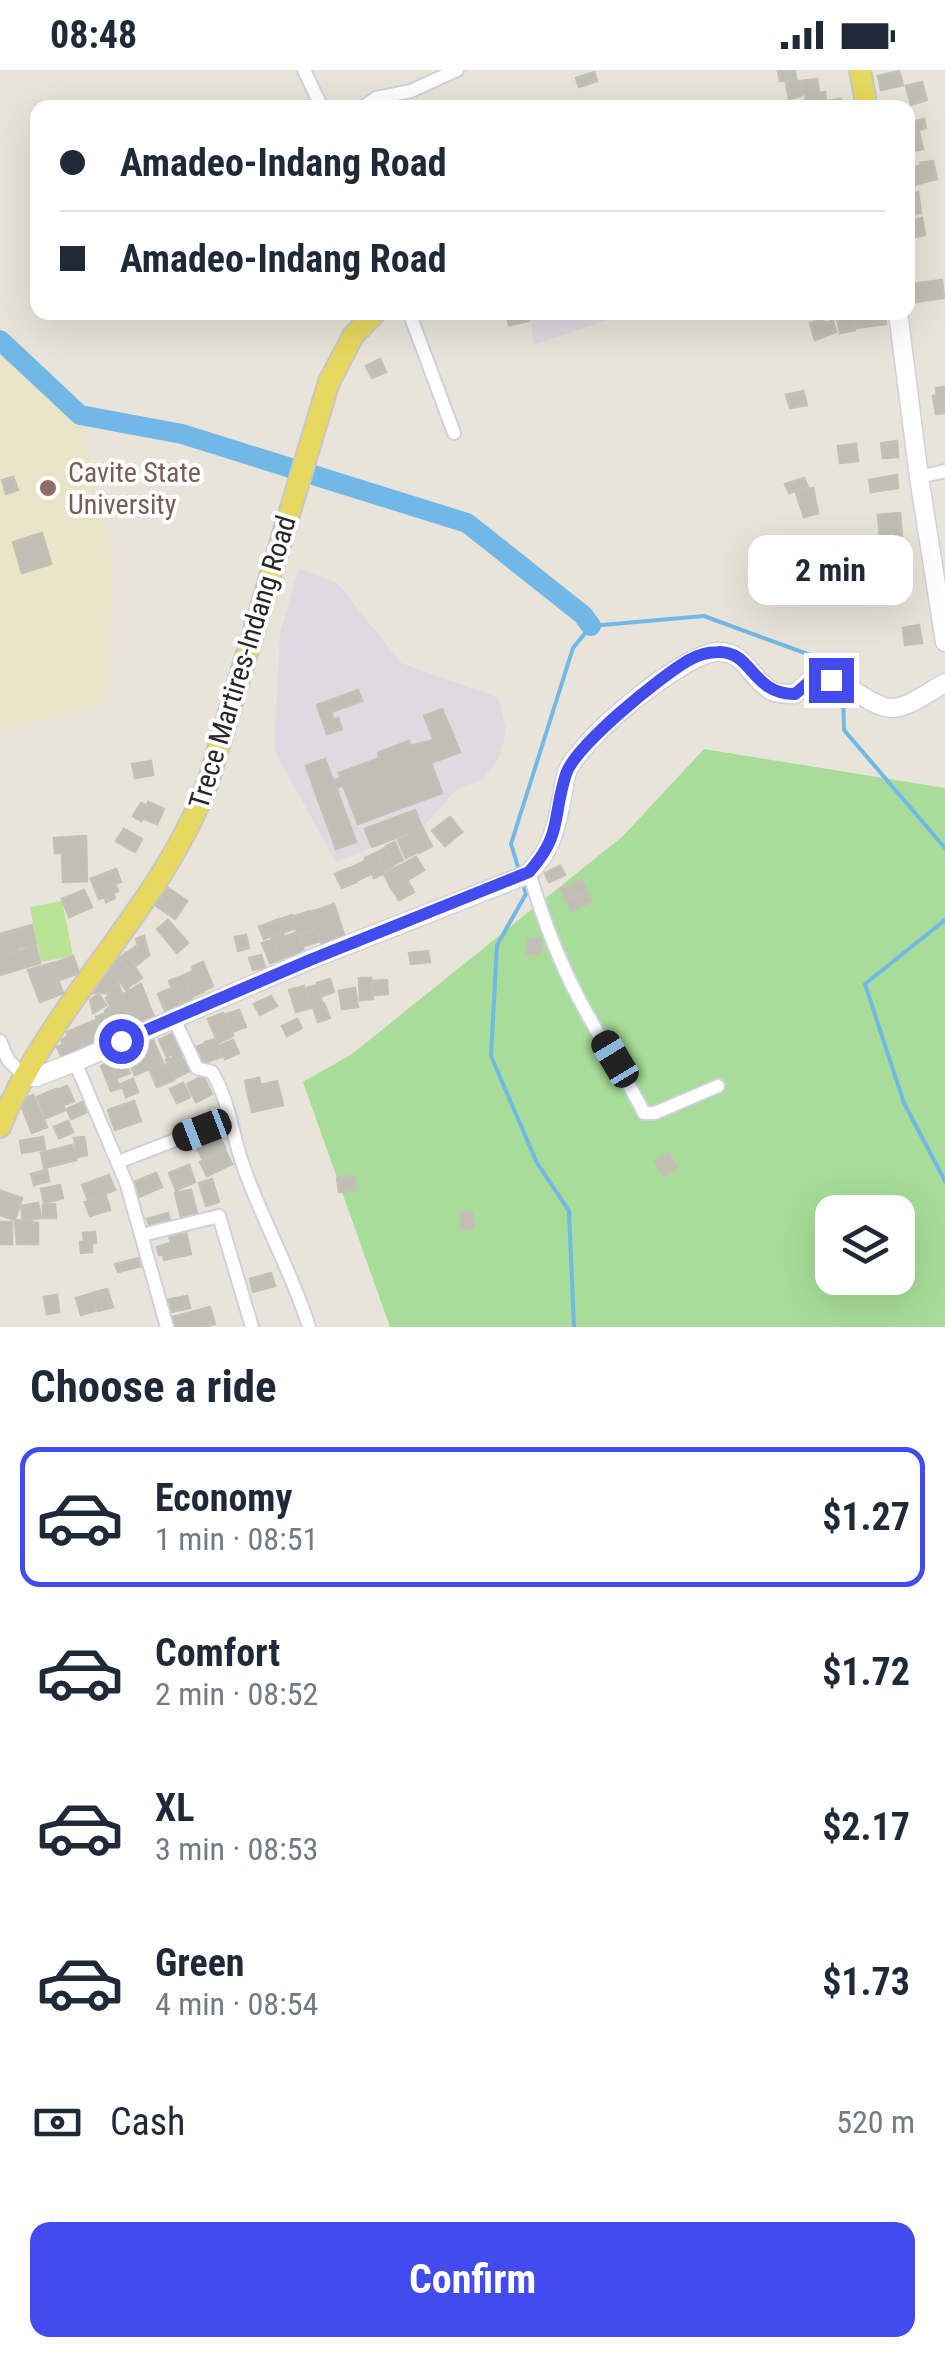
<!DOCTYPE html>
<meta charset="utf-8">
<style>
:root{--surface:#fff;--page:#f6f6f7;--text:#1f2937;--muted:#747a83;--line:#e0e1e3;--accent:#414bee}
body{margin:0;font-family:"Roboto Condensed",sans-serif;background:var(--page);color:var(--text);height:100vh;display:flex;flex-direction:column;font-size:38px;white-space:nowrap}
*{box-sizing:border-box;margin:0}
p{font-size:32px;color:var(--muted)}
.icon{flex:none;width:55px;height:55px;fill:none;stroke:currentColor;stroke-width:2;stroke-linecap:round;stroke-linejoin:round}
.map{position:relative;height:1257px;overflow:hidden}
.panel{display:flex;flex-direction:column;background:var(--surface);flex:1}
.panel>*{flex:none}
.banner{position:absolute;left:30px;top:30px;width:885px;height:220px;border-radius:20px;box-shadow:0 10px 40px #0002;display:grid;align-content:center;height:220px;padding:0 30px;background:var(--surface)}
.controls{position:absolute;left:815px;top:1125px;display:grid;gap:20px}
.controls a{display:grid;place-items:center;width:100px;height:100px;border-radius:20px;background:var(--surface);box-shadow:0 10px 40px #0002;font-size:50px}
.end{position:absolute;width:45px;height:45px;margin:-22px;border:12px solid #414bee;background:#fff;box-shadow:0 0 0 5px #fff}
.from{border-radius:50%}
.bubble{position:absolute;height:70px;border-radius:20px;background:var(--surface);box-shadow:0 10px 40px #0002;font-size:32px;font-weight:700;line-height:70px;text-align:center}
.car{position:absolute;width:30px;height:60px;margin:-30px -15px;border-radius:12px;box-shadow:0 0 8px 2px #0007;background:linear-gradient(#222 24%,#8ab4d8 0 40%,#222 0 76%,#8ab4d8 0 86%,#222 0)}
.banner b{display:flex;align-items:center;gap:35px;height:95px;font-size:38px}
.banner b+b{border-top:2px solid var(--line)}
.banner i{width:25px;height:25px;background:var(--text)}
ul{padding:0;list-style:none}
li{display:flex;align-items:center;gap:30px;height:140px;margin:0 20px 15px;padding:0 10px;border:5px solid transparent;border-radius:20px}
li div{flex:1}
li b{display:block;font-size:38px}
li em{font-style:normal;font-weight:700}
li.selected{border-color:var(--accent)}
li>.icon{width:90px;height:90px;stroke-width:1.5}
h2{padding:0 30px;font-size:45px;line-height:120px}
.pay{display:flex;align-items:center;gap:25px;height:110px;padding:0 30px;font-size:38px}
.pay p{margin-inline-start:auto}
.cta{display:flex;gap:20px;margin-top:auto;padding:20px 30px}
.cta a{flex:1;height:115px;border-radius:20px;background:var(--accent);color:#fff;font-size:40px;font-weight:700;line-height:115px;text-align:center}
.status{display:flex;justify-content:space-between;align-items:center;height:70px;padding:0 50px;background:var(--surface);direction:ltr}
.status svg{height:28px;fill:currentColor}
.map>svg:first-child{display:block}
.industrial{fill:#dddae1}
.education{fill:#eae4c9}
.green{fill:#a7dd98;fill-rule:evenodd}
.pitch{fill:#b8e494}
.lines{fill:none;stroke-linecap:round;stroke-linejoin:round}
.stream{stroke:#71b8e6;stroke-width:4}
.river{stroke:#71b8e6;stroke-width:20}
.building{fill:#c1beb6;stroke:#c4c0b3;stroke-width:2.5}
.street-casing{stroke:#cfd0e0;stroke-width:16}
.secondary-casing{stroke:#cfd0e0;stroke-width:21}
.primary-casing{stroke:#c7c7c7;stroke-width:24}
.street{stroke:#fff;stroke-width:12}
.secondary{stroke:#fff;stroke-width:18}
.primary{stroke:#e7d960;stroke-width:20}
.route{stroke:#414bee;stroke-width:12}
.education-dot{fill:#8d6e63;stroke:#fff;stroke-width:4}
.labels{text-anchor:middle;stroke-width:8;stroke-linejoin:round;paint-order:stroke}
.education-label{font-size:28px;fill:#785e54;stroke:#fff;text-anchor:start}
.street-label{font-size:28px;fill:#272727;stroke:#fff}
</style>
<div class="status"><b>08:48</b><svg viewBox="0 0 49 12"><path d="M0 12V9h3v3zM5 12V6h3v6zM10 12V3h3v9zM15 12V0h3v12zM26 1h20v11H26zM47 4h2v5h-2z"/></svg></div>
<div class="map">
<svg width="945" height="1257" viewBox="0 0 945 1257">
<rect width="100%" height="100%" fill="#e9e4d9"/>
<path class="industrial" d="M529 242H627V243L534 275Z
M299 498 337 513 401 593 499 628 506 662 499 688 483 709 456 720 422 758 336 792 274 680 280 563Z"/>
<path class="education" d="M0 270 80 345 113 495 106 632 0 661Z"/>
<path class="green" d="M704 679 945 718V1257H390L303 1012 352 984 623 766ZM832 1142H898V1208H832Z"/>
<path class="pitch" d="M62 831 73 886 41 892 30 837Z"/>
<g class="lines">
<path class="stream" d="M843 620 844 660 945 778
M519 800 511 774 573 578 591 556 704 546 843 597V606
M523 814 526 824 497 875 491 986 537 1093 569 1141 574 1257
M945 850 865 914 904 1033 945 1111"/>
<path class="river" d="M0 270 80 345 182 364 467 453 583 545 591 556"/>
</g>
<path class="building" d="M795 0 796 9 780 11 778 1Z
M899 1 903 15 881 20 878 6Z
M594 2 597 11 579 17 576 8Z
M817 9 819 22 803 24 801 11Z
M799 11 801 26 789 29 786 13Z
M922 12 927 30 911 35 906 16Z
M825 22 826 30 806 32 805 24Z
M841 29 842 38H818L817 32Z
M924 49 926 58 908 62V53Z
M919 62 923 79 908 82V64Z
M933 91 937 109 924 112 920 93Z
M919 96 922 113 908 116V98Z
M918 122 921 143 908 145V124Z
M922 148 925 165 908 168V151Z
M942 210 944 228 915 232 912 214Z
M499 242H527L529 251 509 255 507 245 500 246Z
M853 242H884L886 254 855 258Z
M851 245 855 260 840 263 837 248Z
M823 250 824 253 833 251 836 262 815 270 810 253Z
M380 289 386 302 372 308 366 296Z
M945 317V343L936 344 933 326 937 325 936 318Z
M803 321 807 335 790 338 786 325Z
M897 371 898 387 883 388 881 373Z
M856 374 858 391 840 393 838 376Z
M897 405 898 418 871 422 869 410Z
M13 407 18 420 6 424 2 410Z
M804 408 808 417 789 423 785 414Z
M813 418 818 443 804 447 796 423Z
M900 443 902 466 880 468 878 445Z
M42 463 51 494 22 503 13 472Z
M900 469 902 491 885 493 884 483 881 484 880 471Z
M910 495 911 510 896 511 895 496Z
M891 498 892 511 876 512 875 499Z
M919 555 922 573 905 575 903 558Z
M358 620 362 631 331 642 334 650 338 648 342 659 327 664 317 635Z
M442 639 460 682 431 693 442 723 358 754 343 715 336 718 356 772 336 779 306 696 325 689 333 711 341 708 339 703 380 688 378 683 409 671 410 676 434 670 424 646Z
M151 691 153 705 135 708 132 694Z
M148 732 164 739 157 754 143 748 141 751 133 746 141 733 147 736Z
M415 740 422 758 372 777 365 759Z
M450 747 462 762 445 776 432 761Z
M422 757 432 776 419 783 408 765Z
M124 759 142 769 135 782 116 771Z
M86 766 87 811 63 812 62 783H55L54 768Z
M409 766 416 783 406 788 398 770Z
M395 772 403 790 395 794 386 776Z
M385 778 393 796 386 800 378 782Z
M376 783 385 803 374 808 365 788Z
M416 787 424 800 408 810 400 796Z
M365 791 371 804 356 811 350 798Z
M399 796 407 811 392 820 384 804Z
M560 796 565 805 549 812 545 803Z
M349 798 356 812 342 818 335 804Z
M116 799 121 812 115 814 118 821 113 823 115 828 106 832 104 827 99 829 91 809Z
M582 810 587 821 566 830 561 819Z
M408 812 414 822 399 830 393 820Z
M168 818 187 831 175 849 155 835Z
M84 820 92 837 69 847 62 829Z
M587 822 592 831 571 841 566 831Z
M334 834 345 868 322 875 311 842Z
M310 841 316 858 298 864 292 847Z
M292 845 297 858 285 862 281 849Z
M279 849 284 861 264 869 259 857Z
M168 850 188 873 177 883 157 859Z
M32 855 36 874 19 878 14 860Z
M14 860 19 880 0 885V864Z
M316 860 320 871 304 876 301 865Z
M297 862 305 884 293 888 285 867Z
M283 864 291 885 280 889 272 868Z
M246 865 249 878 238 881 235 867Z
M144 866 149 885 137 895 128 882 138 875 136 869Z
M527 869H541V884H527Z
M272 870 279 890 270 893 262 873Z
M36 876 40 893 0 905V887Z
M428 881 430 892 411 894 409 883Z
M126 883 142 908 135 913 119 888Z
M261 885 265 897 253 900 249 888Z
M73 886 79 903 60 910 54 893Z
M117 888 126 895 136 910 126 920 109 896Z
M203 892 213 916 202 921 192 897Z
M52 893 63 923 40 932 28 900Z
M109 898 117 912 108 923H93Z
M193 901 203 922 192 927 182 906Z
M182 906 192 929 180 934 169 911Z
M359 908H371L373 929 360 930Z
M330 909 334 922 322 926 317 913Z
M387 910 388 924 374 925 373 911Z
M118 913 123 928 110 935 106 928Z
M141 914 154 947 134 954 123 924Z
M317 915 322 932 312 936 306 918Z
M304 916 311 938 296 942 289 920Z
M172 918 180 937 166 943 158 924Z
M355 918 358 937 342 939 339 921Z
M99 924 106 935 93 943 90 930Z
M271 926 277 936 260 945 254 934Z
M123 929 135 957 105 969 96 947 106 943 105 941 111 935Z
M324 933 330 948 318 952 313 937Z
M239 940 246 957 232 962 226 944Z
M223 943 233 966 218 973 208 949Z
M297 949 302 958 287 966 282 956Z
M96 950 104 968 84 976 76 958Z
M74 959 83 977 62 987 57 977 63 974 61 970 68 966 67 962Z
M174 963 185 987 175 991 172 984 167 987 159 970Z
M215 969 221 987 212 990 205 972Z
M153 970 163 993 135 1005 125 982Z
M233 970 239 983 225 989 219 976Z
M204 974 210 991 199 995 193 978Z
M121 983 130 1003 117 1008 109 988Z
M187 987 194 999 175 1008 166 990 172 988 175 994Z
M109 992 120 1018 111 1021 101 996Z
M167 994 174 1010 157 1017 150 1001Z
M203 1006 212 1024 196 1032 187 1014Z
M259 1008 261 1015 277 1011 283 1035 252 1042 245 1011Z
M133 1009 138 1022 126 1027 121 1014Z
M183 1013 190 1027 177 1033 170 1019Z
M67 1016 74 1031 64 1035 57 1020Z
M56 1019 65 1040 46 1048 37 1027Z
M33 1025 47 1057 32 1063 22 1038 25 1028Z
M85 1031 89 1041 71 1049 67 1039Z
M134 1031 141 1051 115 1060 108 1040Z
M68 1051 73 1062 59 1068 54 1057Z
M215 1056 225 1078 202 1088 192 1067Z
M43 1067 45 1079 22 1083 20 1071Z
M84 1067 87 1085 77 1087 74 1068Z
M72 1075 76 1090 44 1098 41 1083Z
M225 1080 232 1094 207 1106 200 1092Z
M669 1083 677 1098 663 1106 655 1091Z
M189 1095 195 1112 176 1120 169 1103Z
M47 1100 49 1111 34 1115 31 1104Z
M156 1103 162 1117 136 1128 130 1114Z
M109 1105 115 1120 88 1130 82 1115Z
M354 1106 356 1120 339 1122 337 1108Z
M212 1109 219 1132 206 1136 199 1113Z
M60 1115 63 1128 44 1133 41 1119Z
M191 1120 197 1143 181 1147 175 1123Z
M1 1121 22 1128 15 1150 0 1145Z
M106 1126 110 1140 90 1146 85 1132Z
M38 1133 41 1148 23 1151 21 1136Z
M55 1134 56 1148H43V1135Z
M472 1142 474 1158 461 1159 460 1143Z
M168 1143 171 1154 151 1160 147 1149Z
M15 1150 38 1153V1174H17Z
M0 1152H12V1174H0Z
M95 1162 96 1173H92V1182L81 1183 80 1172H84L83 1163Z
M186 1162 191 1184 164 1190 163 1184 159 1185 157 1177 171 1173 169 1166Z
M139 1188 141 1196 118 1202 115 1194Z
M271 1203 275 1216 253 1222 250 1209Z
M107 1219 113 1237 98 1241 92 1223Z
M90 1224 95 1241 81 1245 76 1228Z
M57 1225 59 1242 47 1244 44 1227Z
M187 1226 190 1238 170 1242 167 1230Z
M210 1237 215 1254 203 1257H175L173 1247Z"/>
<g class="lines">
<defs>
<path id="street" d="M304 0 322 38
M362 38 376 28 411 21 457 0
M409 242 454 363
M919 407 945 401
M529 802C543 850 561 897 585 940 604 975 626 1007 644 1043H655L718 1016
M174 949 197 998 212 1002C230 1032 232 1066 244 1098 263 1152 292 1202 309 1257
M0 971 8 990 23 1005
M75 992 127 1115 167 1257
M118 1092 230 1049
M142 1165 219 1146 252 1257"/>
<path id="secondary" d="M898 242 919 407 945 572
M23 1005 36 1007 75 992 309 890 526 805C552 783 557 754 563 722 564 715 565 706 568 700 583 667 682 584 717 582 745 580 751 610 772 621 779 624 787 624 795 624 801 620 807 611 813 608 835 598 870 640 894 638 911 636 930 621 945 613"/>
<path id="primary" d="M860 0 867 38
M0 1057C51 931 163 837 209 709L329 312 353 266 376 242"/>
</defs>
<use href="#street" class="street-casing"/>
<use href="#secondary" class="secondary-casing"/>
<use href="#primary" class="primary-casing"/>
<use href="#street" class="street"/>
<use href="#secondary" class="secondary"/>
<use href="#primary" class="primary"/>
</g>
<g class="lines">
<path class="route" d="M121 971 310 890 529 802C563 764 552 747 566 704 576 675 661 606 689 590 698 585 709 582 718 582 753 581 751 624 795 624 811 612 809 605 831 610"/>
</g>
<circle class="education-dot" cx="48" cy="418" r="10"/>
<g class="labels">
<g class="education-label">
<text x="68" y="412">Cavite State<tspan x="68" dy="32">University</tspan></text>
</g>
<g class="street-label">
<text transform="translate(242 592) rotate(-73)" y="10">Trece Martires-Indang Road</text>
</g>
</g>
</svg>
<div class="controls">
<a><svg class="icon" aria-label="layers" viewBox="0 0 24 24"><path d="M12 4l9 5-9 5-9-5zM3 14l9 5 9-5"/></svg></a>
</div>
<i class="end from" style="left:121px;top:971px"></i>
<i class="end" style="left:831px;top:610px"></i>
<div class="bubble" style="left:748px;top:465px;width:165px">2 min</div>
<i class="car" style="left:615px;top:989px;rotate:329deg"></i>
<i class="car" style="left:202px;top:1060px;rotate:249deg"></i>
<div class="banner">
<b><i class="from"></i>Amadeo-Indang Road</b>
<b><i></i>Amadeo-Indang Road</b>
</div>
</div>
<section class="panel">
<h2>Choose a ride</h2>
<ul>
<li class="selected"><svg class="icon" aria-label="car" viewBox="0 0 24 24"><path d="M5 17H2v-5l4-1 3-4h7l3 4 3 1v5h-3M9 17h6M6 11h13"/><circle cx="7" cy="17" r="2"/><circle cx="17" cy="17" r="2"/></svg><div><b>Economy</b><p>1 min · 08:51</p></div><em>$1.27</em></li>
<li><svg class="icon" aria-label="car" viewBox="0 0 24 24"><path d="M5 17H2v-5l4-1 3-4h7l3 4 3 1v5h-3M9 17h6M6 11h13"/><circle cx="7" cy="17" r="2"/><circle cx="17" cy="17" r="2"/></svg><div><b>Comfort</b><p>2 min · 08:52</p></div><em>$1.72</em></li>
<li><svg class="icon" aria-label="car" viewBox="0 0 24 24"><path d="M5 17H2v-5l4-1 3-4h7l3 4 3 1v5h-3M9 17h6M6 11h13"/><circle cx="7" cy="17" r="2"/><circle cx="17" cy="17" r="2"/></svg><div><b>XL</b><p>3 min · 08:53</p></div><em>$2.17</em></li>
<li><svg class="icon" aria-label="car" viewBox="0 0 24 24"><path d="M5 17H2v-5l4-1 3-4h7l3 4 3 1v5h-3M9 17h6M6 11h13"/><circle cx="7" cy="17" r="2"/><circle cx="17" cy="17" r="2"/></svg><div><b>Green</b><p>4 min · 08:54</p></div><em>$1.73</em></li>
</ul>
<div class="pay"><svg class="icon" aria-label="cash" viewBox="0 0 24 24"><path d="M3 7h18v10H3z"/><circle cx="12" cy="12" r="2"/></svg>Cash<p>520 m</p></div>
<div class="cta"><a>Confirm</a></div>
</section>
